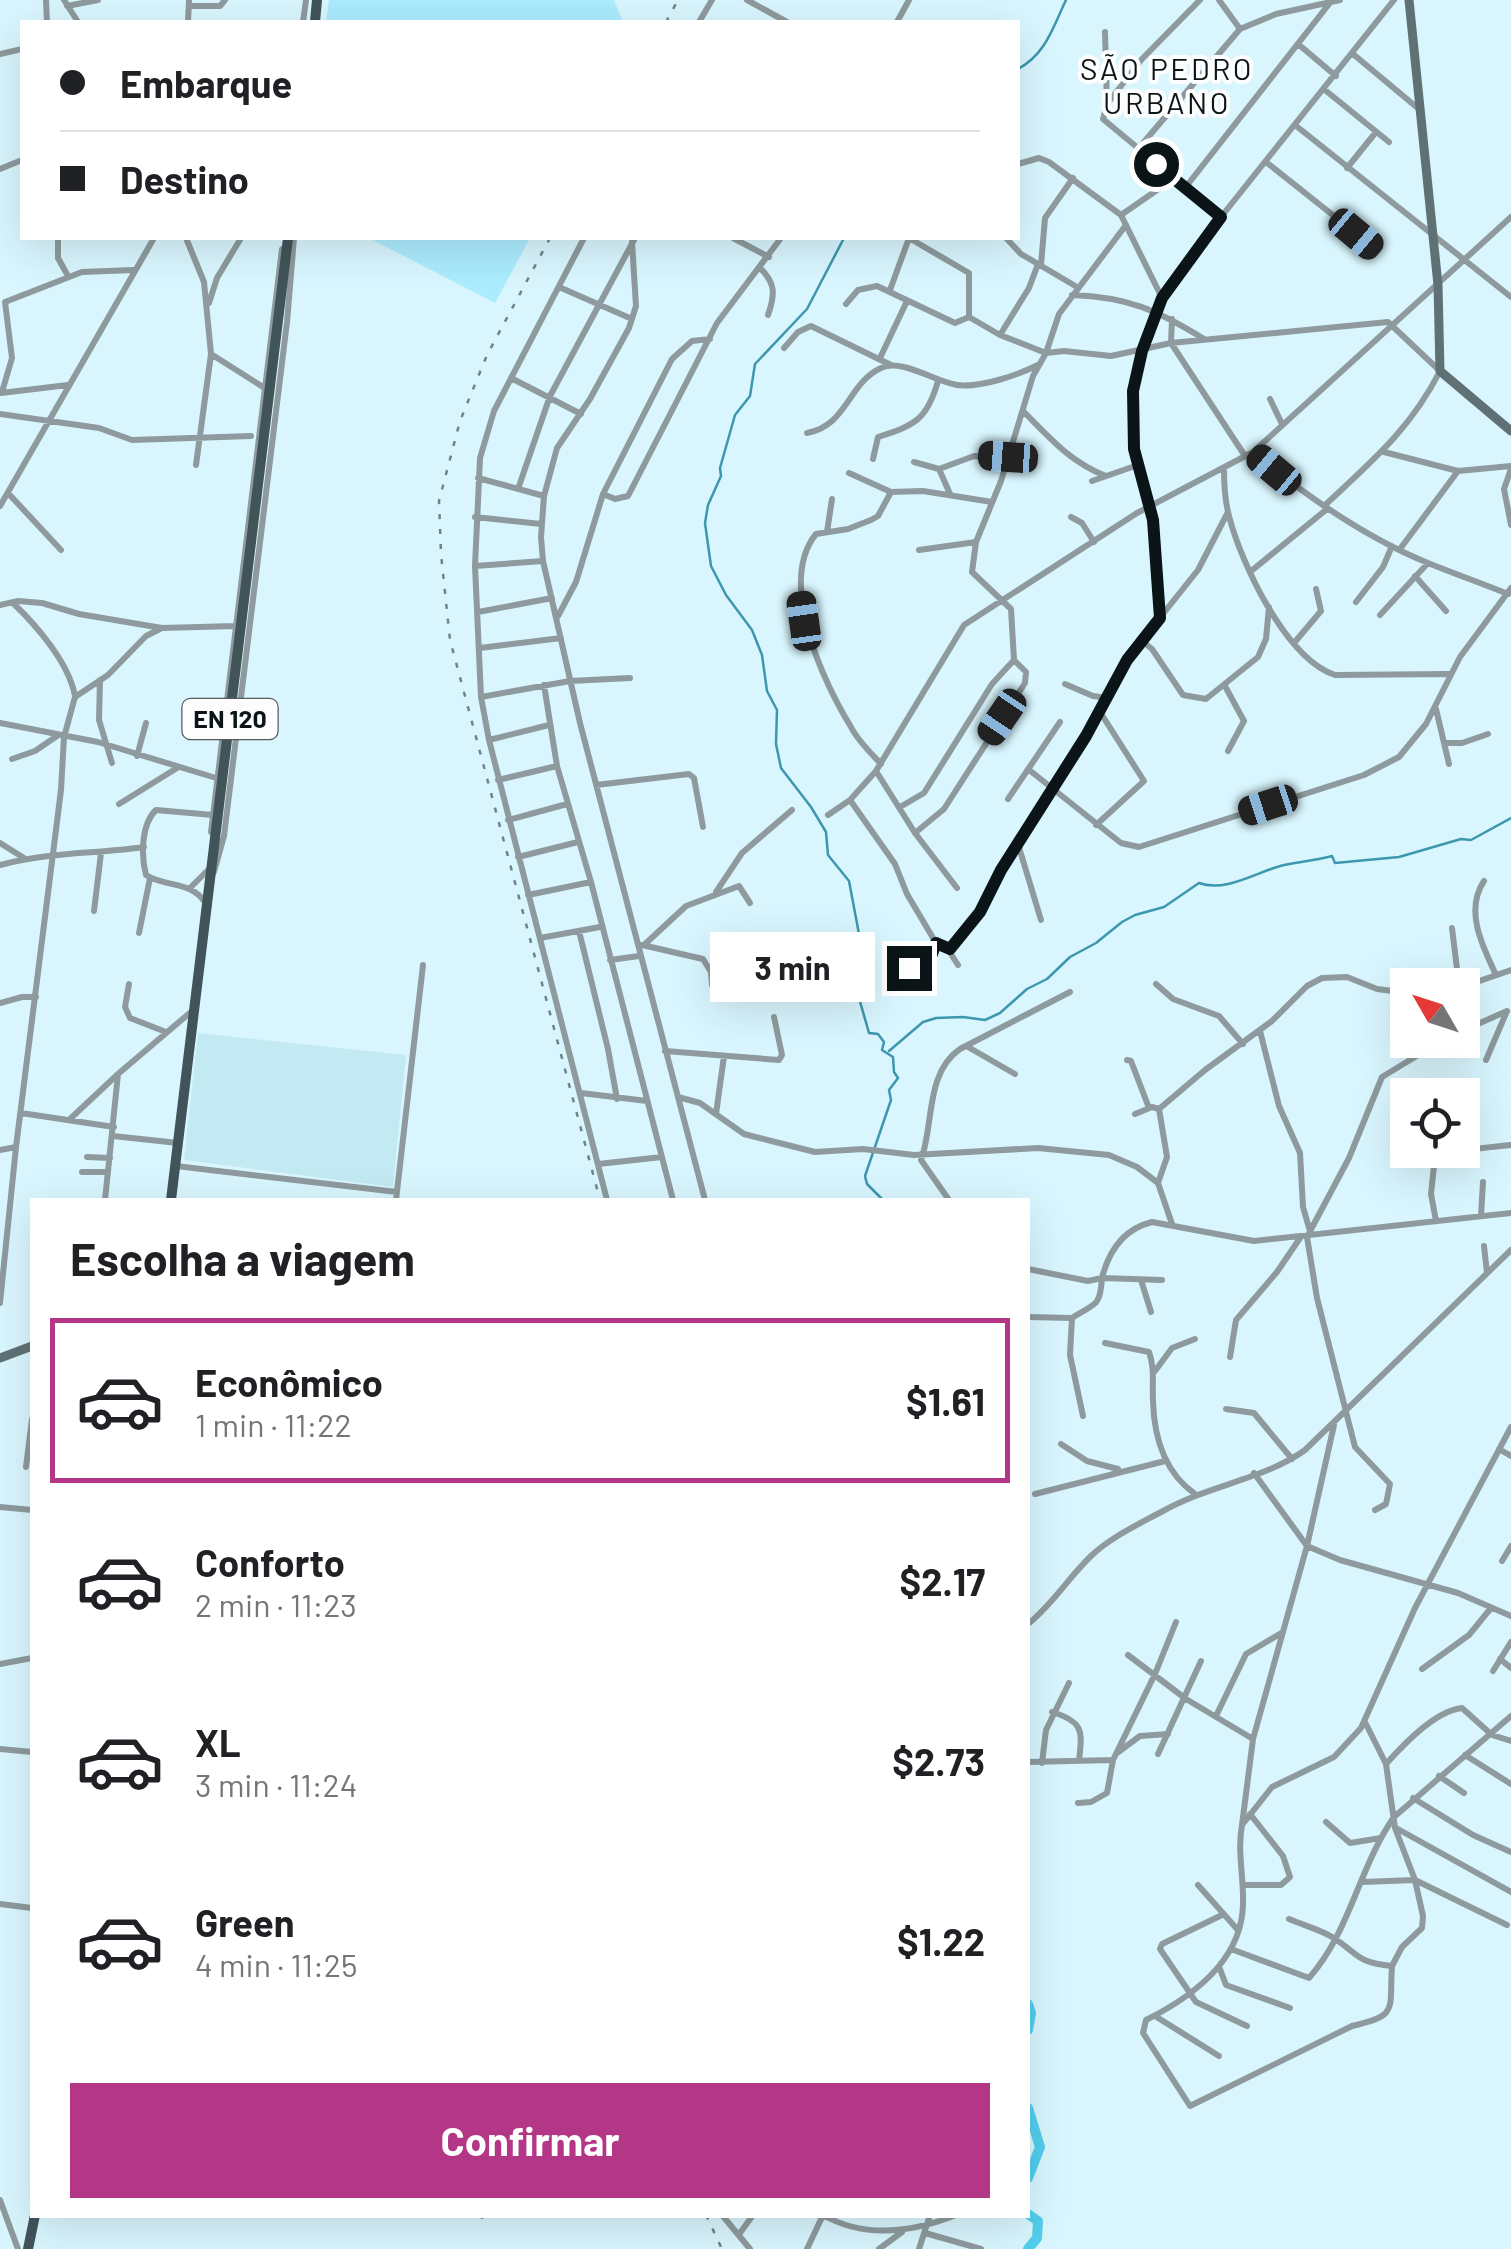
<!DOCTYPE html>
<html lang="pt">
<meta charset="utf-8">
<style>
:root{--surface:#fff;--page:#f2f2f2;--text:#202124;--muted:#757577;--line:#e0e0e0;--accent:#b43787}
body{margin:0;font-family:Barlow,sans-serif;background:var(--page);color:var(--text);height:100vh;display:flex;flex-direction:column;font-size:38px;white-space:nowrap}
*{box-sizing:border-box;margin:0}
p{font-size:32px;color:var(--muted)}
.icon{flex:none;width:55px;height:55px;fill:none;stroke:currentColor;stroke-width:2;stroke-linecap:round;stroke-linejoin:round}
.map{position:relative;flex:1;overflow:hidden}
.drawer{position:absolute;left:30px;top:1198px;width:1000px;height:1020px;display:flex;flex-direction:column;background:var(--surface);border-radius:0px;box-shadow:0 10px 40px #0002}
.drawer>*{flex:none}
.top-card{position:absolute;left:20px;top:20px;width:1000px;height:220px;border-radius:0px;box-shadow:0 10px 40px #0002;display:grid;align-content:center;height:220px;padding:0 40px;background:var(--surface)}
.needle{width:65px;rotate:309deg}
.controls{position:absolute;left:1390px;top:968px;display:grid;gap:20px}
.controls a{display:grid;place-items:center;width:90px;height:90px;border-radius:0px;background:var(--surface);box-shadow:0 10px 40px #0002;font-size:50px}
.end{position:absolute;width:45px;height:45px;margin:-22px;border:12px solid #0b1518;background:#fff;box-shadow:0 0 0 5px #fff}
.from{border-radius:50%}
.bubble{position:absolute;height:70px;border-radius:0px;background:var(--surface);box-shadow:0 10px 40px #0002;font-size:32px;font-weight:700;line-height:70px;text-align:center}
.car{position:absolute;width:30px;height:60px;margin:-30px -15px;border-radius:12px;box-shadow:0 0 8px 2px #0007;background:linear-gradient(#222 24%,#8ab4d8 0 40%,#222 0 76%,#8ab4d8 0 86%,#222 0)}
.top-card b{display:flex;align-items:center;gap:35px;height:95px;font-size:38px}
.top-card b+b{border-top:2px solid var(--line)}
.top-card i{width:25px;height:25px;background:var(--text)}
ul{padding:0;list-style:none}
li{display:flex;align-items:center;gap:30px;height:165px;margin:0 20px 15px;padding:0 20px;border:5px solid transparent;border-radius:0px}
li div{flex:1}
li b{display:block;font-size:38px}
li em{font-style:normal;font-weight:700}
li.current{border-color:var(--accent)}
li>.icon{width:90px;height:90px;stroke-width:1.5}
h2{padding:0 40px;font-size:45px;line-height:120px}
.action{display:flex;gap:20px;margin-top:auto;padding:20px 40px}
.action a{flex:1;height:115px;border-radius:0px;background:var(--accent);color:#fff;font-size:40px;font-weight:700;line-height:115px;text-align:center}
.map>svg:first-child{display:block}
.built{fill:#c3e9f3}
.green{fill:#acecff}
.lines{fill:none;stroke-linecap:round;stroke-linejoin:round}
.stream{stroke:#3d97ae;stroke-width:2.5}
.river{stroke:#52cfee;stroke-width:10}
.street{stroke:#8e9a9d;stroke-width:6}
.secondary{stroke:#607176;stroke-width:9}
.primary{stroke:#40545a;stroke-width:10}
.rail{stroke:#708389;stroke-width:2.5;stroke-dasharray:5 10;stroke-linecap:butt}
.route{stroke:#0b1518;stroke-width:12}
.labels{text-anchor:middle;stroke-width:8;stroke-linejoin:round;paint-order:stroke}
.shield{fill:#fdfdfd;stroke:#545b5d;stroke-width:2.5}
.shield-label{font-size:25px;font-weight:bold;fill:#0b1518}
.neighbourhood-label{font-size:30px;letter-spacing:2.5px;fill:#0b1518;stroke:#fdfdfd}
</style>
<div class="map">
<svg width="1511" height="2249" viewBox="0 0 1511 2249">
<rect width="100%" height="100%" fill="#d9f6fe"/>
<path class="built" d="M198 1033 406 1055 393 1187 184 1160Z"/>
<path class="green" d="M329 0H614L623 22H326Z
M369 238H530L495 303Z"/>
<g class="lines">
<path class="stream" d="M1018 69C1046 54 1053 27 1066 0
M844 238 807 309 755 364 750 396 735 415 720 468 721 476 708 505 705 523 711 566 726 595 752 630 762 655 767 691 777 710 776 744 781 768 811 807 826 832 828 855 849 881 859 934 856 948 859 998 869 1033 878 1034 884 1042 882 1050 893 1057 894 1072 898 1078 889 1090 891 1100 865 1176 867 1184 883 1200
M889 1051 923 1022 936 1018 963 1017 985 1020 1000 1013 1027 989 1047 979 1070 957 1096 943 1122 922 1135 915 1164 907 1199 883C1226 893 1258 871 1284 865 1300 862 1316 860 1332 856L1335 863 1399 857 1461 839 1471 840 1511 818"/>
<path class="river" d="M1028 2004 1031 2013 1028 2030
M1028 2108 1040 2147 1028 2178
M1028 2214 1038 2221 1037 2238 1028 2249"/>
<path class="street" d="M46 0 47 22
M64 0 78 22
M747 0 787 22
M1219 0 1240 29
M67 6 98 0
M189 6H220L225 0
M188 22 189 0
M303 22 306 0
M699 22 712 0
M897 22 909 0
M1105 32 1107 105 1103 119 1221 217
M1298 44 1336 76
M0 54 22 49
M1353 54 1420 110
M1325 90 1389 142
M1107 104 1142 59 1200 0
M1295 125 1511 297
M1138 149 1240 29 1276 14 1340 0
M1266 162 1373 247
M1018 164 1039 158 1049 162 1121 215 1162 298
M1347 168 1376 132
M0 169 22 160
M1185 188 1329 4
M1121 215 1173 179
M58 238V258L68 276
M186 238 204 282 211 354 196 465
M584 238 494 411 480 458 475 566 481 697 489 740 607 1200
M733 238 769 257
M909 238 969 273V317
M1006 238 1021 254 1077 287
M632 242 636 306 629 328 590 399 557 448 544 496 541 537 543 561 580 723 705 1200
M1041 265 1045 218 1073 178
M760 268C776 283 775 295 768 315
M559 287 632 319
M890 290 909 238
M1072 295C1128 297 1157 310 1204 339
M209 303 217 278 241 238
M846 304 858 290 877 286 955 323 969 317 1000 335 1046 353 1064 351 1111 356 1171 343 1388 322 1440 371C1410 430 1371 462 1324 506
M1172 319 1171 343 1245 456
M1000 335 1029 288 1038 264
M784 348 798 332 811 326 891 365
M211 354 263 387
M880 358 907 301
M511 378 581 414
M2 392 12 358 5 302 82 272 133 270
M1 393 68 385
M1270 399 1282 424
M1023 411C1050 438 1070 462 1106 476
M0 414 99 428 132 440 251 436
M807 433C847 426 848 383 881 368 902 358 935 382 957 385 981 388 1018 375 1040 364
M1253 452C1306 496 1364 537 1428 563 1455 574 1481 583 1508 594
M1384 452 1458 471 1511 466
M873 459 878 437C915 425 927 420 938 381
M914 462 939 469 974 456 1008 457
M939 469 950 494
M1511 469 1504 489 1511 525
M1224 470C1224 486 1225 501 1229 516 1241 563 1286 659 1335 675L1449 674
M849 473 891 492
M478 478 544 496
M1092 481 1138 465
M518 489 550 396 635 238
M8 493 61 550
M603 494 615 499 628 496 717 323 781 238
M0 506 154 238
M475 517 541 524
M1071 517 1082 523 1094 542
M827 532 832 499
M1400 549 1458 471
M919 550 976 542
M475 566 543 561
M1250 572 1327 509
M1415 576 1446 611
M1356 602 1383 567 1392 546
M13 603C37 626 69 663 75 696
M0 605 18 601 42 603 79 614 162 628 235 626
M478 612 552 598
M1380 615 1428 563
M558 616 576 582 603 494 672 359 692 341 710 339
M1160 618 1153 520 1138 465 1132 427 1136 370 1162 298 1221 217 1394 0
M1142 641 1152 649 1183 695 1206 699 1258 657 1266 639 1269 607
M1294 643 1321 611 1316 589
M480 648 561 638
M100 680 99 720 112 763
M1065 684 1093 696 1108 698
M544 685 557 766 591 882 673 1200
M1225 686 1244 721 1228 751
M481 697 570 681 630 678
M1436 709 1449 764
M0 723 98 742 216 778
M489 740 549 725
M1446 743H1462L1488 734
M137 756 146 723
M12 759 35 751 57 736
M881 764C870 752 858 741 851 727 823 682 777 582 816 534L848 529 871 520 878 516 891 492 923 491 992 502
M1028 769 1121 843 1139 847 1364 775 1399 757 1426 724 1460 657 1511 588
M876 771 915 833 957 888
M498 780 557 766
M596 785 689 774 694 778 703 827
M1008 799 1060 722
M850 800 895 864 907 894 936 943C931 961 915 968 898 969
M119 804 177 768
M900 807 924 793 992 684 1014 660 1011 609 972 572 976 542 1001 481 1033 376 1046 353 1059 314 1126 225
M828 815 850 800 876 771 964 625 1137 513 1253 452 1511 217
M508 820 567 804
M1096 825 1144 781 1100 712
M211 832 282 249
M915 833 944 809 1025 683 1026 672 1014 660
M0 843 24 858
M1018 844 1041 920
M518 857 578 842
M0 865C47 852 96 854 144 847
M214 872 224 836 287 322 294 238
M1484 881C1464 911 1483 947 1496 975
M191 887 209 869
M716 892 742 853 792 810
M528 895 591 882
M205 902C189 880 167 888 146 875 141 856 141 824 156 810L213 815
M94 911 101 853
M1452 928 1459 985
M579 931 608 1049 617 1099
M139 933 150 878
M540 938 600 927
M642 945 703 959 711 972 712 985
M644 945 686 906 739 886 750 903
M610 960 639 956
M958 965 949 951 979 912 1001 870 1086 736 1127 659 1198 570 1228 512
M129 984 125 1007 130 1018 166 1032
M1156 984 1173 999 1219 1016 1243 1044
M1462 987 1511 970
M0 1003 22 997H36
M1260 1031 1279 1106 1300 1153 1303 1207 1309 1228
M1462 1031 1507 1011
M968 1047 1015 1074
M665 1051 779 1060 782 1055 774 1017
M1127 1060 1131 1061 1149 1108
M1486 1060 1507 1011
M581 1093 647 1101
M678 1097 700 1103 744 1134 815 1152 863 1149 914 1155 1038 1148 1109 1155 1137 1167 1158 1183 1172 1224
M1159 1109 1205 1070 1272 1021 1307 986 1322 978 1347 977 1377 989 1408 993
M21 1113 114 1127
M716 1114 724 1056
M1135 1114 1152 1107 1159 1109 1167 1157 1158 1183
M70 1119 118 1074
M113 1136 178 1143
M0 1150 16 1147
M87 1157 110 1158
M598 1164 662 1157
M176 1166 397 1192
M82 1172H108
M105 1200 118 1074 192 1011
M396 1200 423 965
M949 1200 921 1160C934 1125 925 1073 960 1049L1070 992
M1481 1216 1483 1182
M1436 1221 1431 1194 1434 1166C1455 1148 1484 1148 1511 1145
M1484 1246 1487 1273
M1028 1269 1088 1281 1102 1278C1109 1250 1124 1229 1152 1222L1254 1241 1511 1213
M1141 1280 1151 1312
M0 1303 16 1147 61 790 64 737 75 697 108 675 146 636 162 628
M1028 1317 1072 1318
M1105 1343 1149 1352C1155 1369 1152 1383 1153 1401 1154 1438 1164 1472 1195 1494
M1230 1357 1236 1320 1277 1272 1300 1238
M1155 1371 1172 1348 1195 1339
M1226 1409 1254 1413 1292 1459
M1083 1416 1070 1355 1072 1318C1094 1303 1100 1309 1102 1278L1162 1280
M1334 1425 1307 1546 1253 1739 1242 1825 1272 1787 1334 1757 1361 1728 1415 1608 1511 1427
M1061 1444 1087 1461 1118 1469
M1499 1449 1511 1456
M26 1467 32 1419
M1254 1473 1307 1546 1340 1560 1458 1593 1511 1616
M1035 1494 1165 1461
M0 1507 32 1510
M1375 1510 1386 1504 1390 1484 1355 1447 1317 1298 1307 1237 1349 1158 1382 1077 1443 1040
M1502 1561 1511 1546
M1028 1624C1053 1604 1068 1578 1091 1556 1111 1537 1139 1524 1163 1511 1209 1485 1265 1479 1305 1450L1511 1250
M1128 1655 1186 1699 1253 1739
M1500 1659 1511 1668
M0 1664 32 1658
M1422 1669 1469 1635 1491 1608
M1493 1671 1511 1642
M1052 1712C1085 1722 1082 1732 1079 1761
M1216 1716 1246 1654 1283 1632
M0 1749 32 1752
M1117 1753 1140 1736 1168 1734
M1158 1754 1201 1661
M1465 1755 1511 1784
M1028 1762 1113 1760
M1042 1763 1046 1730 1069 1683
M1386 1764C1404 1744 1435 1711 1462 1708L1492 1735 1511 1741
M1439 1776 1464 1793
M1413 1798 1473 1835 1511 1852
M1078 1803 1091 1802 1107 1793 1113 1760 1155 1674 1176 1622
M1326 1822 1350 1843 1381 1838
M1242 1825C1237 1851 1244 1878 1243 1904 1242 1961 1192 1997 1146 2020L1143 2033 1190 2106 1352 2026C1399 2015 1389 2011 1392 1966
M1396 1828 1511 1892
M1362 1882 1415 1880 1507 1925
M1198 1885 1237 1929
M1243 1885H1281L1290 1877 1283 1856 1250 1814
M0 1904 32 1908
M1222 1915 1162 1944 1160 1949 1196 2002 1247 2026
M1289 1919C1303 1925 1321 1930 1334 1938 1358 1954 1357 1963 1392 1966L1402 1947 1422 1928 1423 1916 1415 1880 1395 1828 1386 1764 1365 1722
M1231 1949 1309 1978C1350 1932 1359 1867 1394 1817L1511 1716
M1220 1969 1226 1985 1290 2008
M1155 2016 1219 2056
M0 2200 18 2249
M722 2215 750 2249
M823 2215C865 2239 913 2232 956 2215
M482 2216 483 2215
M740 2233 753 2215
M925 2233 981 2249
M807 2249 823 2215
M879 2249 902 2232
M919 2249 930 2215"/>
<path class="secondary" d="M1409 0 1438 285 1440 371 1511 431
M0 1358 32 1346"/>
<path class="primary" d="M315 22 317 0
M171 1200 288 238
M28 2249 35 2215"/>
<path class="rail" d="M666 22 678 0
M550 238 487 355 460 421 439 501 441 554 450 640 600 1200
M706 2215 722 2249"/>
</g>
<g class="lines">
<path class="route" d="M909 968 932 954 936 943 950 949 980 912 1001 870 1086 736 1127 660 1160 618 1153 520 1134 449 1133 391 1142 351 1162 298 1221 217 1156 164"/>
</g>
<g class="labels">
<rect class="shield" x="182.5" y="699" width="95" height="40" rx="8"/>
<g class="shield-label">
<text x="230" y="728">EN 120</text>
</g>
<g class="neighbourhood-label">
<text x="1167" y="80">SÃO PEDRO<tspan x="1167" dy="34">URBANO</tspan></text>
</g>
</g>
</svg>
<div class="controls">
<a><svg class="needle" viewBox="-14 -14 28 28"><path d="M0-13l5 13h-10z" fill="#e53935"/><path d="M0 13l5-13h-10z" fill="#757577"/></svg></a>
<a><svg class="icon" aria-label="locate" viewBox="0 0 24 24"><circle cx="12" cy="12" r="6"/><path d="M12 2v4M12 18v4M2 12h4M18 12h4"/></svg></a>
</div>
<i class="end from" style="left:1156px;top:164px"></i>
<i class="end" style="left:909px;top:968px"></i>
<div class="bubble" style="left:710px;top:932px;width:165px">3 min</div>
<i class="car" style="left:1356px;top:234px;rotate:130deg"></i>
<i class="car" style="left:1008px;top:457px;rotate:274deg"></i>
<i class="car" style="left:1274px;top:470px;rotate:310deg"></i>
<i class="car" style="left:804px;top:621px;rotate:352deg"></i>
<i class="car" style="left:1002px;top:717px;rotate:214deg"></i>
<i class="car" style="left:1268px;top:805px;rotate:252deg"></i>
<div class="top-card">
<b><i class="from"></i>Embarque</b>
<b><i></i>Destino</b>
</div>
<section class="drawer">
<h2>Escolha a viagem</h2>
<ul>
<li class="current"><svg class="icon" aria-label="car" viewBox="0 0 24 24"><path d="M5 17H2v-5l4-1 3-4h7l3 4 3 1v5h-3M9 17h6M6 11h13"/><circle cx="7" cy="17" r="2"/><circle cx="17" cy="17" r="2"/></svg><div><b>Econômico</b><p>1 min · 11:22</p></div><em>$1.61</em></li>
<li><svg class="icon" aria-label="car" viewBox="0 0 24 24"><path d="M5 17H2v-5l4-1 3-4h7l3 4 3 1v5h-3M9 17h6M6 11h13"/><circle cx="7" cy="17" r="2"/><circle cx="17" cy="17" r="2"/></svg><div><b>Conforto</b><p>2 min · 11:23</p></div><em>$2.17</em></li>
<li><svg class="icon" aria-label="car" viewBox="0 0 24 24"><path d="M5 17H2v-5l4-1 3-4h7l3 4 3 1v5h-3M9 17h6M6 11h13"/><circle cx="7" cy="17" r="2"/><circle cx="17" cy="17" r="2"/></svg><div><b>XL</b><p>3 min · 11:24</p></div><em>$2.73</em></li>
<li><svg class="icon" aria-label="car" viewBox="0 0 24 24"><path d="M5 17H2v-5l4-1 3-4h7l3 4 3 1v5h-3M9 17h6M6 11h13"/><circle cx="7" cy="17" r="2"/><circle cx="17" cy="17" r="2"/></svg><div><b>Green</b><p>4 min · 11:25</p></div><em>$1.22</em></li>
</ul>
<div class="action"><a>Confirmar</a></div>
</section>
</div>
